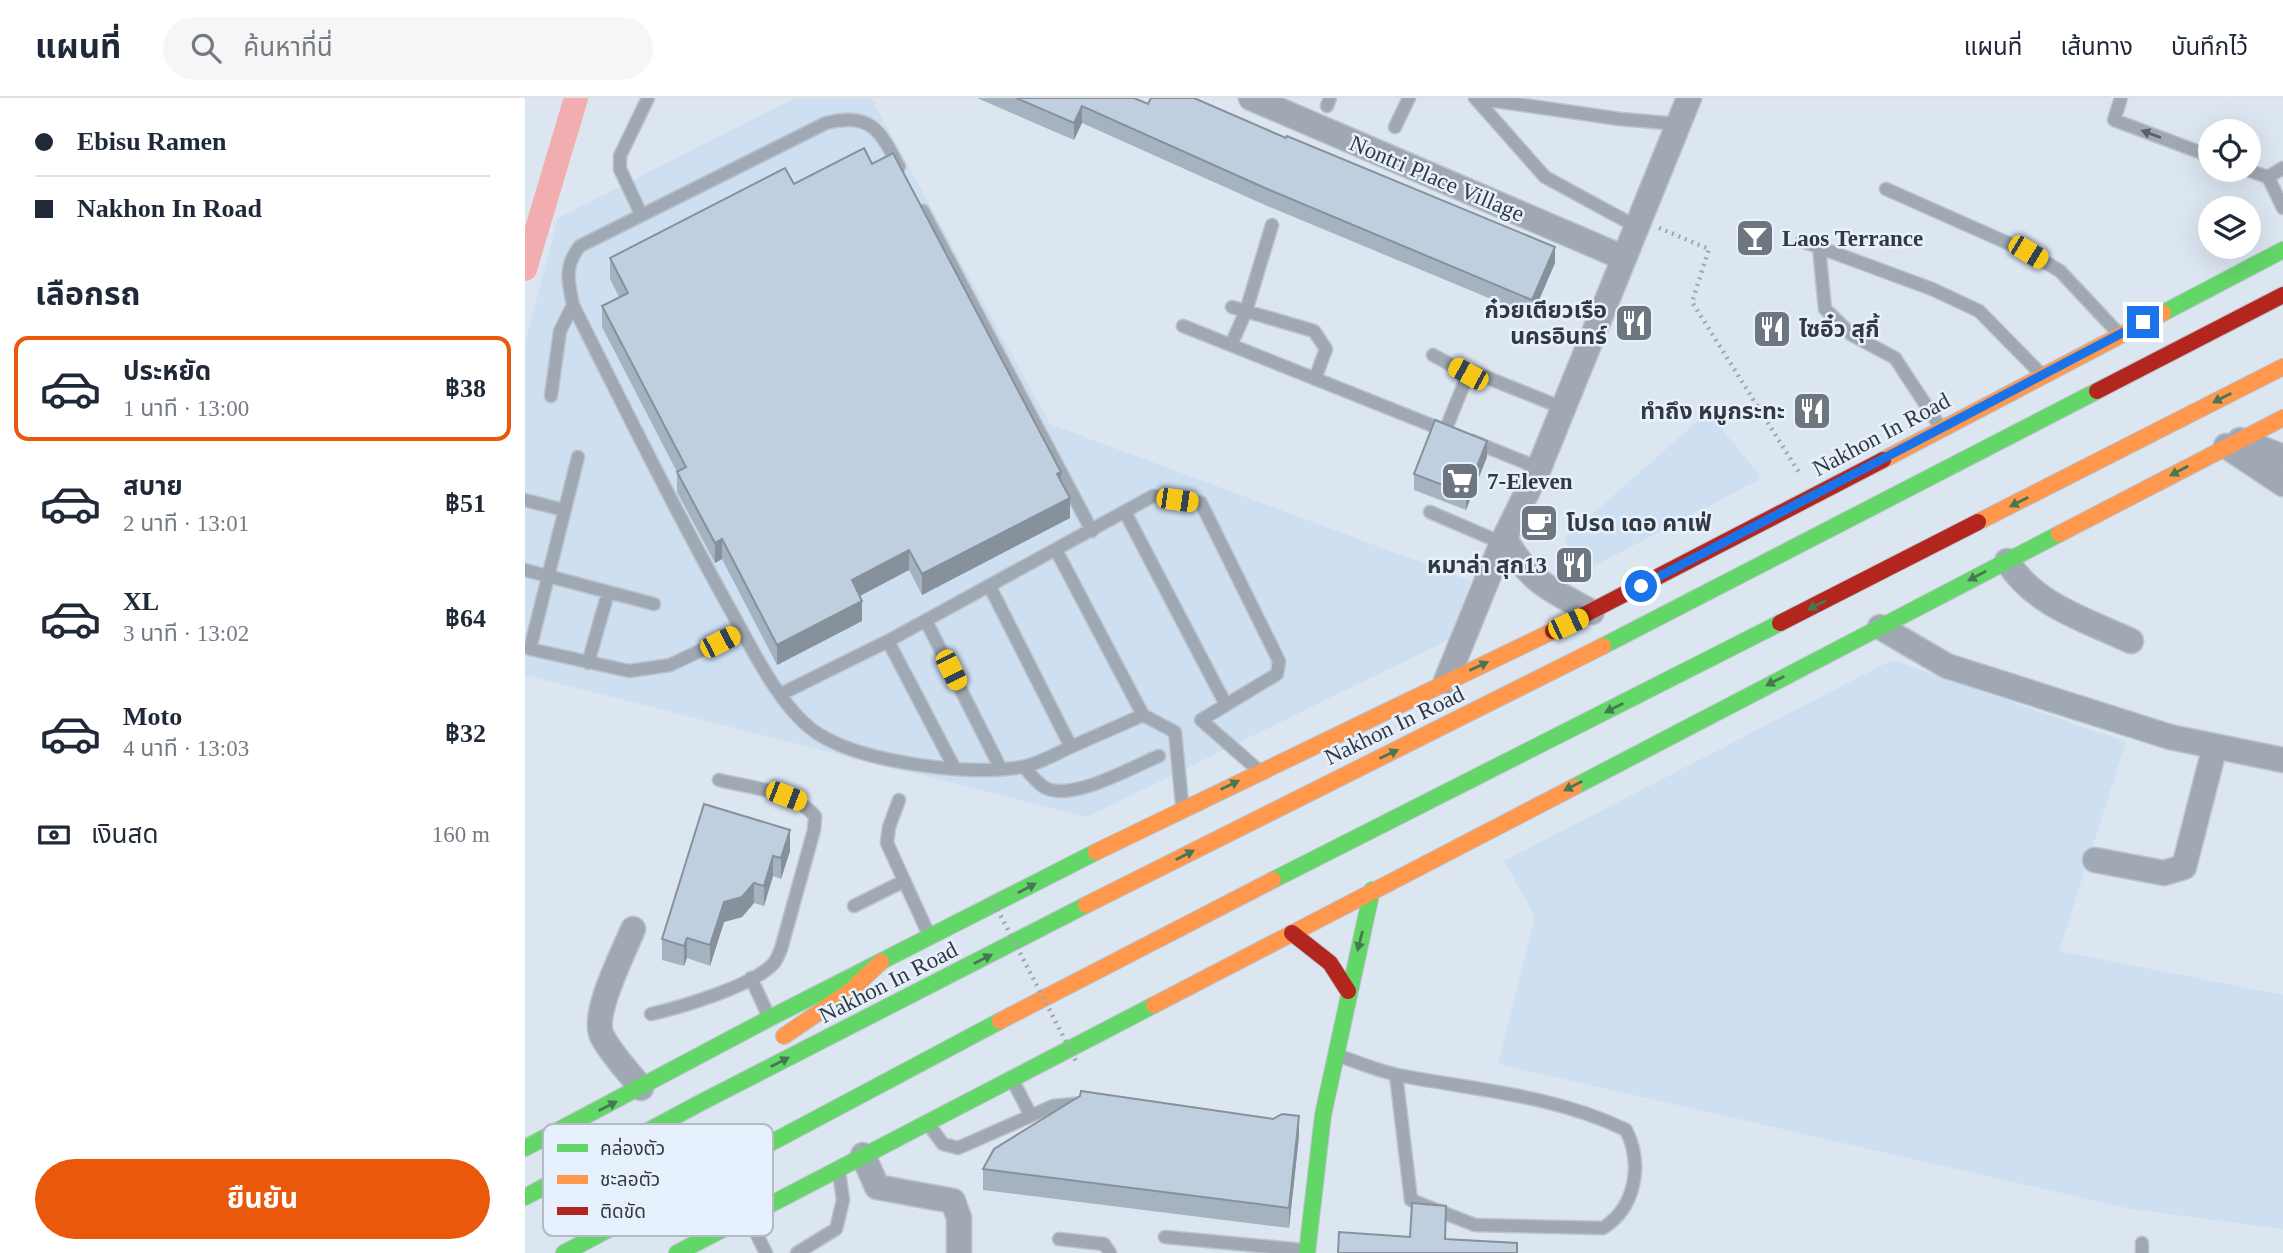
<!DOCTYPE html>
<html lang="th">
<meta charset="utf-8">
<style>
:root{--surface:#fff;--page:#f6f6f7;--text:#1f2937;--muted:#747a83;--line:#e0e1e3;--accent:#ea580c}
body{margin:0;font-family:"Times New Roman","Noto Sans Thai",serif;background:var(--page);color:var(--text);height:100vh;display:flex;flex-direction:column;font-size:26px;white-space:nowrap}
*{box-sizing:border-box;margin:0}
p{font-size:23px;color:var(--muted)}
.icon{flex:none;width:38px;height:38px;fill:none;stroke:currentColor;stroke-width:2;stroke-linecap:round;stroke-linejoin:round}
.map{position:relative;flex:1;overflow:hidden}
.side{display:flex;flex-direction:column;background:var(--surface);width:525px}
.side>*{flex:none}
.hud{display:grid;align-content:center;height:154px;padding:0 35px;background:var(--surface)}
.tools{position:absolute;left:1673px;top:21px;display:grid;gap:14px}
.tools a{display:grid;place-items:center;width:63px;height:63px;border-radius:50%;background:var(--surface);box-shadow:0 7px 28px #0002;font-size:35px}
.end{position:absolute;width:32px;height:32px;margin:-16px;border:9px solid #1a73e8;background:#fff;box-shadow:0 0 0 4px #fff}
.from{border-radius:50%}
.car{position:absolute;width:21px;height:42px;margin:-21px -10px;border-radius:9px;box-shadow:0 0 5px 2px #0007;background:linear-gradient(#f5c518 24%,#345 0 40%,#f5c518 0 76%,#345 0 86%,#f5c518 0)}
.hud b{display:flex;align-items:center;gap:24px;height:66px;font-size:26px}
.hud b+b{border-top:2px solid var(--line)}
.hud i{width:18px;height:18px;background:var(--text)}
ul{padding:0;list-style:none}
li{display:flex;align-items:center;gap:21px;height:105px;margin:0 14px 10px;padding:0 21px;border:4px solid transparent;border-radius:14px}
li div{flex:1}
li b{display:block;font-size:26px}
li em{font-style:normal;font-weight:700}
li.active{border-color:var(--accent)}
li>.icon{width:63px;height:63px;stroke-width:1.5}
h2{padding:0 35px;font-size:32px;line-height:84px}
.pay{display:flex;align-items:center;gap:18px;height:77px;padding:0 35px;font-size:26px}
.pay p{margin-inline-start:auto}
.button{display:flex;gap:14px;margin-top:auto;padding:14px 35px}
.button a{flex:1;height:80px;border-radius:42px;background:var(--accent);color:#fff;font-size:28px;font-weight:700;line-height:80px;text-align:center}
header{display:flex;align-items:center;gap:42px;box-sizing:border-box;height:98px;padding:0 35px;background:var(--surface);border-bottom:2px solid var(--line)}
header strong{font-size:33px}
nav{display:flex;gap:38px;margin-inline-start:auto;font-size:24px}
.search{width:490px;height:63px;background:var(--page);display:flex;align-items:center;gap:18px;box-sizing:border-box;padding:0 24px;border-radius:38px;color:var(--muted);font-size:26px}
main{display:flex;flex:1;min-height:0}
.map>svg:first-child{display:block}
.built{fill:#cedff2}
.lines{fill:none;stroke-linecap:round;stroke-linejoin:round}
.canal{stroke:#f1adb0;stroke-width:24}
.lane-casing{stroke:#bcc3cc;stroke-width:15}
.street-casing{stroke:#bcc3cc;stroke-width:27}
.fast-casing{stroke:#bcc3cc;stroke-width:18}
.slow-casing{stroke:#bcc3cc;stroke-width:18}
.jam-casing{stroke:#bcc3cc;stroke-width:18}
.path{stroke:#a0a7b0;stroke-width:4.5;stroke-dasharray:2 5;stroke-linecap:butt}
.lane{stroke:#a0a9b3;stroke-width:12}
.street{stroke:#a0a9b3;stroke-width:24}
.fast{stroke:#63d668;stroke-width:16}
.slow{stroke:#ff974d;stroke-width:16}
.jam{stroke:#b3261e;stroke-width:16}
.path-bridge{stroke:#a0a7b0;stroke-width:4.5;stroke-dasharray:2 5;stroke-linecap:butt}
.wall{fill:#a5b2c0}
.shaded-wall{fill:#86919c}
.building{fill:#c0cfdf;stroke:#86919c;stroke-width:2}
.oneway{fill:#596069}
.oneway2{fill:#467851}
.route{stroke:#1a73e8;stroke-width:9}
.labels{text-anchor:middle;stroke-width:5;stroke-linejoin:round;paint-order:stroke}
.street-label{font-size:23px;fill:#333941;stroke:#e7f1fd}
.poi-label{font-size:23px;font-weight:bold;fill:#333941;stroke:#e7f1fd;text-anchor:start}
.key{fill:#e7f1fd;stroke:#b1bac5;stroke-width:2}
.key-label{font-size:19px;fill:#333941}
</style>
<header>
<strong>แผนที่</strong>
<div class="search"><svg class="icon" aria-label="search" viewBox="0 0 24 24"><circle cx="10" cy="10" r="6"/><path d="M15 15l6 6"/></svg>ค้นหาที่นี่</div>
<nav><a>แผนที่</a><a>เส้นทาง</a><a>บันทึกไว้</a></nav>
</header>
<main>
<section class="side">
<div class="hud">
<b><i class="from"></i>Ebisu Ramen</b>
<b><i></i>Nakhon In Road</b>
</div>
<h2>เลือกรถ</h2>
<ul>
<li class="active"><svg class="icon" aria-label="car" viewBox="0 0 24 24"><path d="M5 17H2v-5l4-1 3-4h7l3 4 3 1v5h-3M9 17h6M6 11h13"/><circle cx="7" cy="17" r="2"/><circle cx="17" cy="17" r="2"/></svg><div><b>ประหยัด</b><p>1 นาที · 13:00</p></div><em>฿38</em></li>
<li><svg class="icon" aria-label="car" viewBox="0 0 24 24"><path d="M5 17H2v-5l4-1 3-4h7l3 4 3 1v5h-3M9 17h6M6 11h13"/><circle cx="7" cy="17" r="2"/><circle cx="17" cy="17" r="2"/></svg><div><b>สบาย</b><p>2 นาที · 13:01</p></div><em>฿51</em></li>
<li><svg class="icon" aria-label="car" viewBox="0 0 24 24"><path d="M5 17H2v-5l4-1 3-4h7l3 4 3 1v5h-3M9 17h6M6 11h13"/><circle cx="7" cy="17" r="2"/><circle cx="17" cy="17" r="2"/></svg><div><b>XL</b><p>3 นาที · 13:02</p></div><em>฿64</em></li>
<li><svg class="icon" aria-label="car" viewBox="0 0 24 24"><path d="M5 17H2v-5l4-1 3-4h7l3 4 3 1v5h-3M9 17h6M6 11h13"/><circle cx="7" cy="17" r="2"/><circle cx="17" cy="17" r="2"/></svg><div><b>Moto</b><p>4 นาที · 13:03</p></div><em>฿32</em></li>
</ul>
<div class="pay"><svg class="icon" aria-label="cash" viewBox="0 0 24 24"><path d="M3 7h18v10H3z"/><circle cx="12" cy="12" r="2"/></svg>เงินสด<p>160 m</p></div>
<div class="button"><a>ยืนยัน</a></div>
</section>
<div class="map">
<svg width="1758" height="1155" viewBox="0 0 1758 1155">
<rect width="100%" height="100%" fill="#dce6f1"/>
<path class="built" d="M270 0H346L525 326 946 483 923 542 562 719 0 577V245L33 120Z
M1183 314 1237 380 1056 475 1039 441Z
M1367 562 1601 644 1534 853 1758 897V1131L1606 1111 973 966 1010 818 979 763Z"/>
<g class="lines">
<path class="canal" d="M0 171 51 0"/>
<defs>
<path id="lane" d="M950 0 1095 21 1153 26
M1596 0 1589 22 1685 58
M951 1 1020 79 1112 129
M802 8 805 0
M870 29 884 0
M374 69C355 32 346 14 301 25L55 148C39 167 43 184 48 207 98 307 147 406 201 504 224 544 255 613 295 637 341 665 444 678 497 669 514 666 530 656 546 649 570 638 594 628 618 617
M1722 72 1743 79 1758 110
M1743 79 1758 70
M1361 91 1503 154 1535 173 1595 237
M398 113 567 433
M116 116 95 71V58L123 0
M1277 143 1407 191 1454 213 1517 277
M1294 149 1300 211 1327 237 1370 260 1416 330
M707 209 789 233 801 251 790 281
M658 228 921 333
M706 247 721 213 747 127
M908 257 943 276
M26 298 35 233 48 207
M920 333 943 276 948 274 1038 310
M947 343 1014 370
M53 359 5 551 104 573 145 567 217 533
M0 402 39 412
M600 414 700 605
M905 414 977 445
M531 452 618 617 650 634 657 706
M0 472 129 506
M465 489 546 649
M401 523 476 671
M363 543 430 671
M63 565 83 495
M256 596 363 543 628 398 676 405 754 563 752 576 676 622 732 671
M499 669C505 675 511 684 519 689 545 705 607 669 634 658
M374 702 364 729 362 745 404 837
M329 808 379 783
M226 880 243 917
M126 916C157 909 227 888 248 866 252 862 254 855 256 851L289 732 290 718C268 692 226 690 194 682
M812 957C832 964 853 973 873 977 950 992 1030 997 1101 1032 1118 1066 1111 1109 1078 1130L950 1127 886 1102 871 977
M487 981 505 1016
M404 1027 418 1046 433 1050 528 1008 559 1005
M224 1121 241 1155
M640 1139 778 1152
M534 1141 579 1146 585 1155
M1617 1145V1155
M272 1155 311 1131 318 1102 314 1074"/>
<path id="street" d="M726 0 1099 160
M1715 342 1758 359
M1701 348 1758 386
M980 440C1002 482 1027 493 1067 514
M1482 463C1509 507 1561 522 1606 543
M1355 529 1422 568 1645 639 1758 662
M921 583 977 445 1014 370 1164 0
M1570 762 1639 775 1659 769 1690 648
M108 831C99 854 66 916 77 938 86 956 104 974 116 990
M338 1057 352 1089 428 1103 434 1120V1155"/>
<path id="fast" d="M1638 215 1758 152
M1078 548 1572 293
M1049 689 1534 436
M748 782 1255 525
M0 1050 245 920 571 754
M0 1099 175 1005 561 807
M39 1155 475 923
M152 1155 629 907
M782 1155 798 1017 847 792"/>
<path id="slow" d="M1358 362 1638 215
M1453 424 1758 269
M1534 436 1758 320
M571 754 1028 533
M561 807 1078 548
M629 907 1049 689
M475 923 748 782
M259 938 325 893 356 864"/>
<path id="jam" d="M1572 293 1758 197
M1255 525 1453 424
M1028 533 1358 362
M767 835 805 865 823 893"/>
</defs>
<use href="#lane" class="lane-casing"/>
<use href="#street" class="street-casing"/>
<use href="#fast" class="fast-casing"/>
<use href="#slow" class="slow-casing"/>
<use href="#jam" class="jam-casing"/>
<path class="path" d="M1134 130 1184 151 1167 204 1275 376"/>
<use href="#lane" class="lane"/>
<use href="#street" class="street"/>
<use href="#fast" class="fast"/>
<use href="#slow" class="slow"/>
<use href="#jam" class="jam"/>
<path class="path-bridge" d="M466 799 551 963"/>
</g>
<path class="wall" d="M452 0H609L1030 165 1007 218 740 107 557 25 549 42Z
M347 66 536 384 545 420 397 497 384 472 335 498 337 523 252 567 197 461 190 465 152 394V374L77 229V208L94 199 85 181V160L269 86Z
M962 359 941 412 889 392V376Z
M179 706 265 753 256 781 248 778 239 808 229 805 217 819 199 824 185 868 162 860 159 868 137 862V841Z
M774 1038 764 1130 458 1092V1071Z"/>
<path class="shaded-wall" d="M557 8V25L549 42V25Z
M1030 149V165L1007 218V202Z
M962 343V359L941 412V396Z
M536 374V394L532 376Z
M545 400V420L397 497V476Z
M197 441V461L190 465V445Z
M384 452V472L327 502V482Z
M337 503V523L252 567V547Z
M265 732V753L256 781V760Z
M248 758V778L239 808V788Z
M229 785V805L217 819 199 824 185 868V847L199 804Z
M162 840V860L159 868V848Z
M774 1018V1038L764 1130V1110Z"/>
<path class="building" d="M491 0H609L623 6 626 0H669L761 40 762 38 1030 149 1007 202 740 90 557 8 549 25Z
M339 50 347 66 368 55 536 374 532 376 545 400 397 476 384 452 327 482 337 503 252 547 197 441 190 445 152 374 161 369 77 208 103 195 85 160 260 70 269 86Z
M910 322 962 343 941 396 889 376Z
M179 706 265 732 256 760 248 758 239 788 229 785 217 799 199 804 185 847 162 840 159 848 137 841Z
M556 993 748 1021 757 1016 774 1018 764 1110 458 1071 469 1051 555 998Z
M887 1105 921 1108 920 1141 992 1145V1155H813L814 1134 885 1139Z"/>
<defs><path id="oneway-solid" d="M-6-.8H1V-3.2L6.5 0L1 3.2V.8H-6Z" transform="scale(1.75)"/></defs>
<use class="oneway" href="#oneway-solid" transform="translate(1626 36) rotate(-160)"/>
<g class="oneway2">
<use href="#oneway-solid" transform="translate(1697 300) rotate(153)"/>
<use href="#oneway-solid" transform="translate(1654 373) rotate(152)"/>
<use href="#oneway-solid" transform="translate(1494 404) rotate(153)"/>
<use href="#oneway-solid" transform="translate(1452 478) rotate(152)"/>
<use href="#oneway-solid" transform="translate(1292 507) rotate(153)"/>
<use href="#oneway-solid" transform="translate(954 568) rotate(-25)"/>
<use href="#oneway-solid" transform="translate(1250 583) rotate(153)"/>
<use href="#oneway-solid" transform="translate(1089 610) rotate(153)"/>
<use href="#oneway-solid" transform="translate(864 656) rotate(-25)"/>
<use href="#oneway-solid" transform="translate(705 687) rotate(-26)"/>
<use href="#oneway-solid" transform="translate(1048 688) rotate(153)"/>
<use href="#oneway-solid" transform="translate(660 757) rotate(-27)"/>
<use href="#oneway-solid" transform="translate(502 790) rotate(-28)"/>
<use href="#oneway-solid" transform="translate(835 843) rotate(104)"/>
<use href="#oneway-solid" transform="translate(458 861) rotate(-27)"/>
<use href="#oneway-solid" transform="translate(255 964) rotate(-27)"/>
<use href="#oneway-solid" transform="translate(83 1008) rotate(-27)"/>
</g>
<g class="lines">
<path class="route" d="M1116 488 1618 224"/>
</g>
<defs>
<symbol id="bar-square" viewBox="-11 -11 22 22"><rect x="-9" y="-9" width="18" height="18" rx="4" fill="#6e767f" stroke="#e7f1fd"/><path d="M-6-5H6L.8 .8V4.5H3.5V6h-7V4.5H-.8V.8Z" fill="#fff"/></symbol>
<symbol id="restaurant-square" viewBox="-11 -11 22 22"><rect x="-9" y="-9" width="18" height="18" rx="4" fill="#6e767f" stroke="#e7f1fd"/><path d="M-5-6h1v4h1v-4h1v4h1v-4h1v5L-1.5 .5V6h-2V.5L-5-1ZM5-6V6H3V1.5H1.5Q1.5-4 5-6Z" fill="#fff"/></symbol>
<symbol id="supermarket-square" viewBox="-11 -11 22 22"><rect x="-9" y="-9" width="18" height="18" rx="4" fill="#6e767f" stroke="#e7f1fd"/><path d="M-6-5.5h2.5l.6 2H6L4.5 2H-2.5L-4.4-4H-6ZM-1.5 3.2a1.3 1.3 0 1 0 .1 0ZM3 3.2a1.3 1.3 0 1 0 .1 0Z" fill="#fff"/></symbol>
<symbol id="cafe-square" viewBox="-11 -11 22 22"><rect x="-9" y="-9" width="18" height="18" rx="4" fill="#6e767f" stroke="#e7f1fd"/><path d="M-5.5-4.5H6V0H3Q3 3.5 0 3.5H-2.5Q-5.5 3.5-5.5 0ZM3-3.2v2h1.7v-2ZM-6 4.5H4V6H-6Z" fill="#fff"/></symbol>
</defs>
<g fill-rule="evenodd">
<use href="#bar-square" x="1208" y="118" width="44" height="44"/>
<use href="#restaurant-square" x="1087" y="203" width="44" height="44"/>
<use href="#restaurant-square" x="1225" y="209" width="44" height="44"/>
<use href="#restaurant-square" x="1265" y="291" width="44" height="44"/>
<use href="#supermarket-square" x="913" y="361" width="44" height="44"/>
<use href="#cafe-square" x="992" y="403" width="44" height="44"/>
<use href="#restaurant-square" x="1027" y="445" width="44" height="44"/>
</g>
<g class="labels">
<g class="street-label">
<text transform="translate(912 80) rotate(23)" y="8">Nontri Place Village</text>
<text transform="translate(1356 336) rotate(-28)" y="8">Nakhon In Road</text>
<text transform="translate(869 627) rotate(-26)" y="8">Nakhon In Road</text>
<text transform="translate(363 884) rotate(-27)" y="8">Nakhon In Road</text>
</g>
<g class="poi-label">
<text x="1257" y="148">Laos Terrance</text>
<text x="1082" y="220" text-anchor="end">ก๋วยเตียวเรือ<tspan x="1082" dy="26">นครอินทร์</tspan></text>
<text x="1274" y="239">ไซอิ๋ว สุกี้</text>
<text x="1260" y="321" text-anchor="end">ทำถึง หมูกระทะ</text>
<text x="962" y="391">7-Eleven</text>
<text x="1041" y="433">โปรด เดอ คาเฟ่</text>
<text x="1022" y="475" text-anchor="end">หมาล่า สุก13</text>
</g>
</g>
<rect x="18" y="1026" width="230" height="112" rx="10" class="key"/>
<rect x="32" y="1046" width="31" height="8" fill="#63d668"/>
<rect x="32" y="1077" width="31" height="9" fill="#ff974d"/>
<rect x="32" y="1109" width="31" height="8" fill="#b3261e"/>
<g class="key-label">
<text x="75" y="1057">คล่องตัว</text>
<text x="75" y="1088">ชะลอตัว</text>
<text x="75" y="1120">ติดขัด</text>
</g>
</svg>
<div class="tools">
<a><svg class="icon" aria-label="locate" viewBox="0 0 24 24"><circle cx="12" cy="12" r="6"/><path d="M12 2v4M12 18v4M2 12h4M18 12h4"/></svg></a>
<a><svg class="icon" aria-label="layers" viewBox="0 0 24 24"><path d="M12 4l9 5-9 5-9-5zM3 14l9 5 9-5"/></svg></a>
</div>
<i class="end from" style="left:1116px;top:488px"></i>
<i class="end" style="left:1618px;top:224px"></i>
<i class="car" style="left:1503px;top:154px;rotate:121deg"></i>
<i class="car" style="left:943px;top:276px;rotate:299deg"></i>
<i class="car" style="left:652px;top:402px;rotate:98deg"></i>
<i class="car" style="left:1043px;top:526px;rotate:65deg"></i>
<i class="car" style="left:195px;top:544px;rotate:63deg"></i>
<i class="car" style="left:426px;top:572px;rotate:153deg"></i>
<i class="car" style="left:261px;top:698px;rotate:111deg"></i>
</div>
</main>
